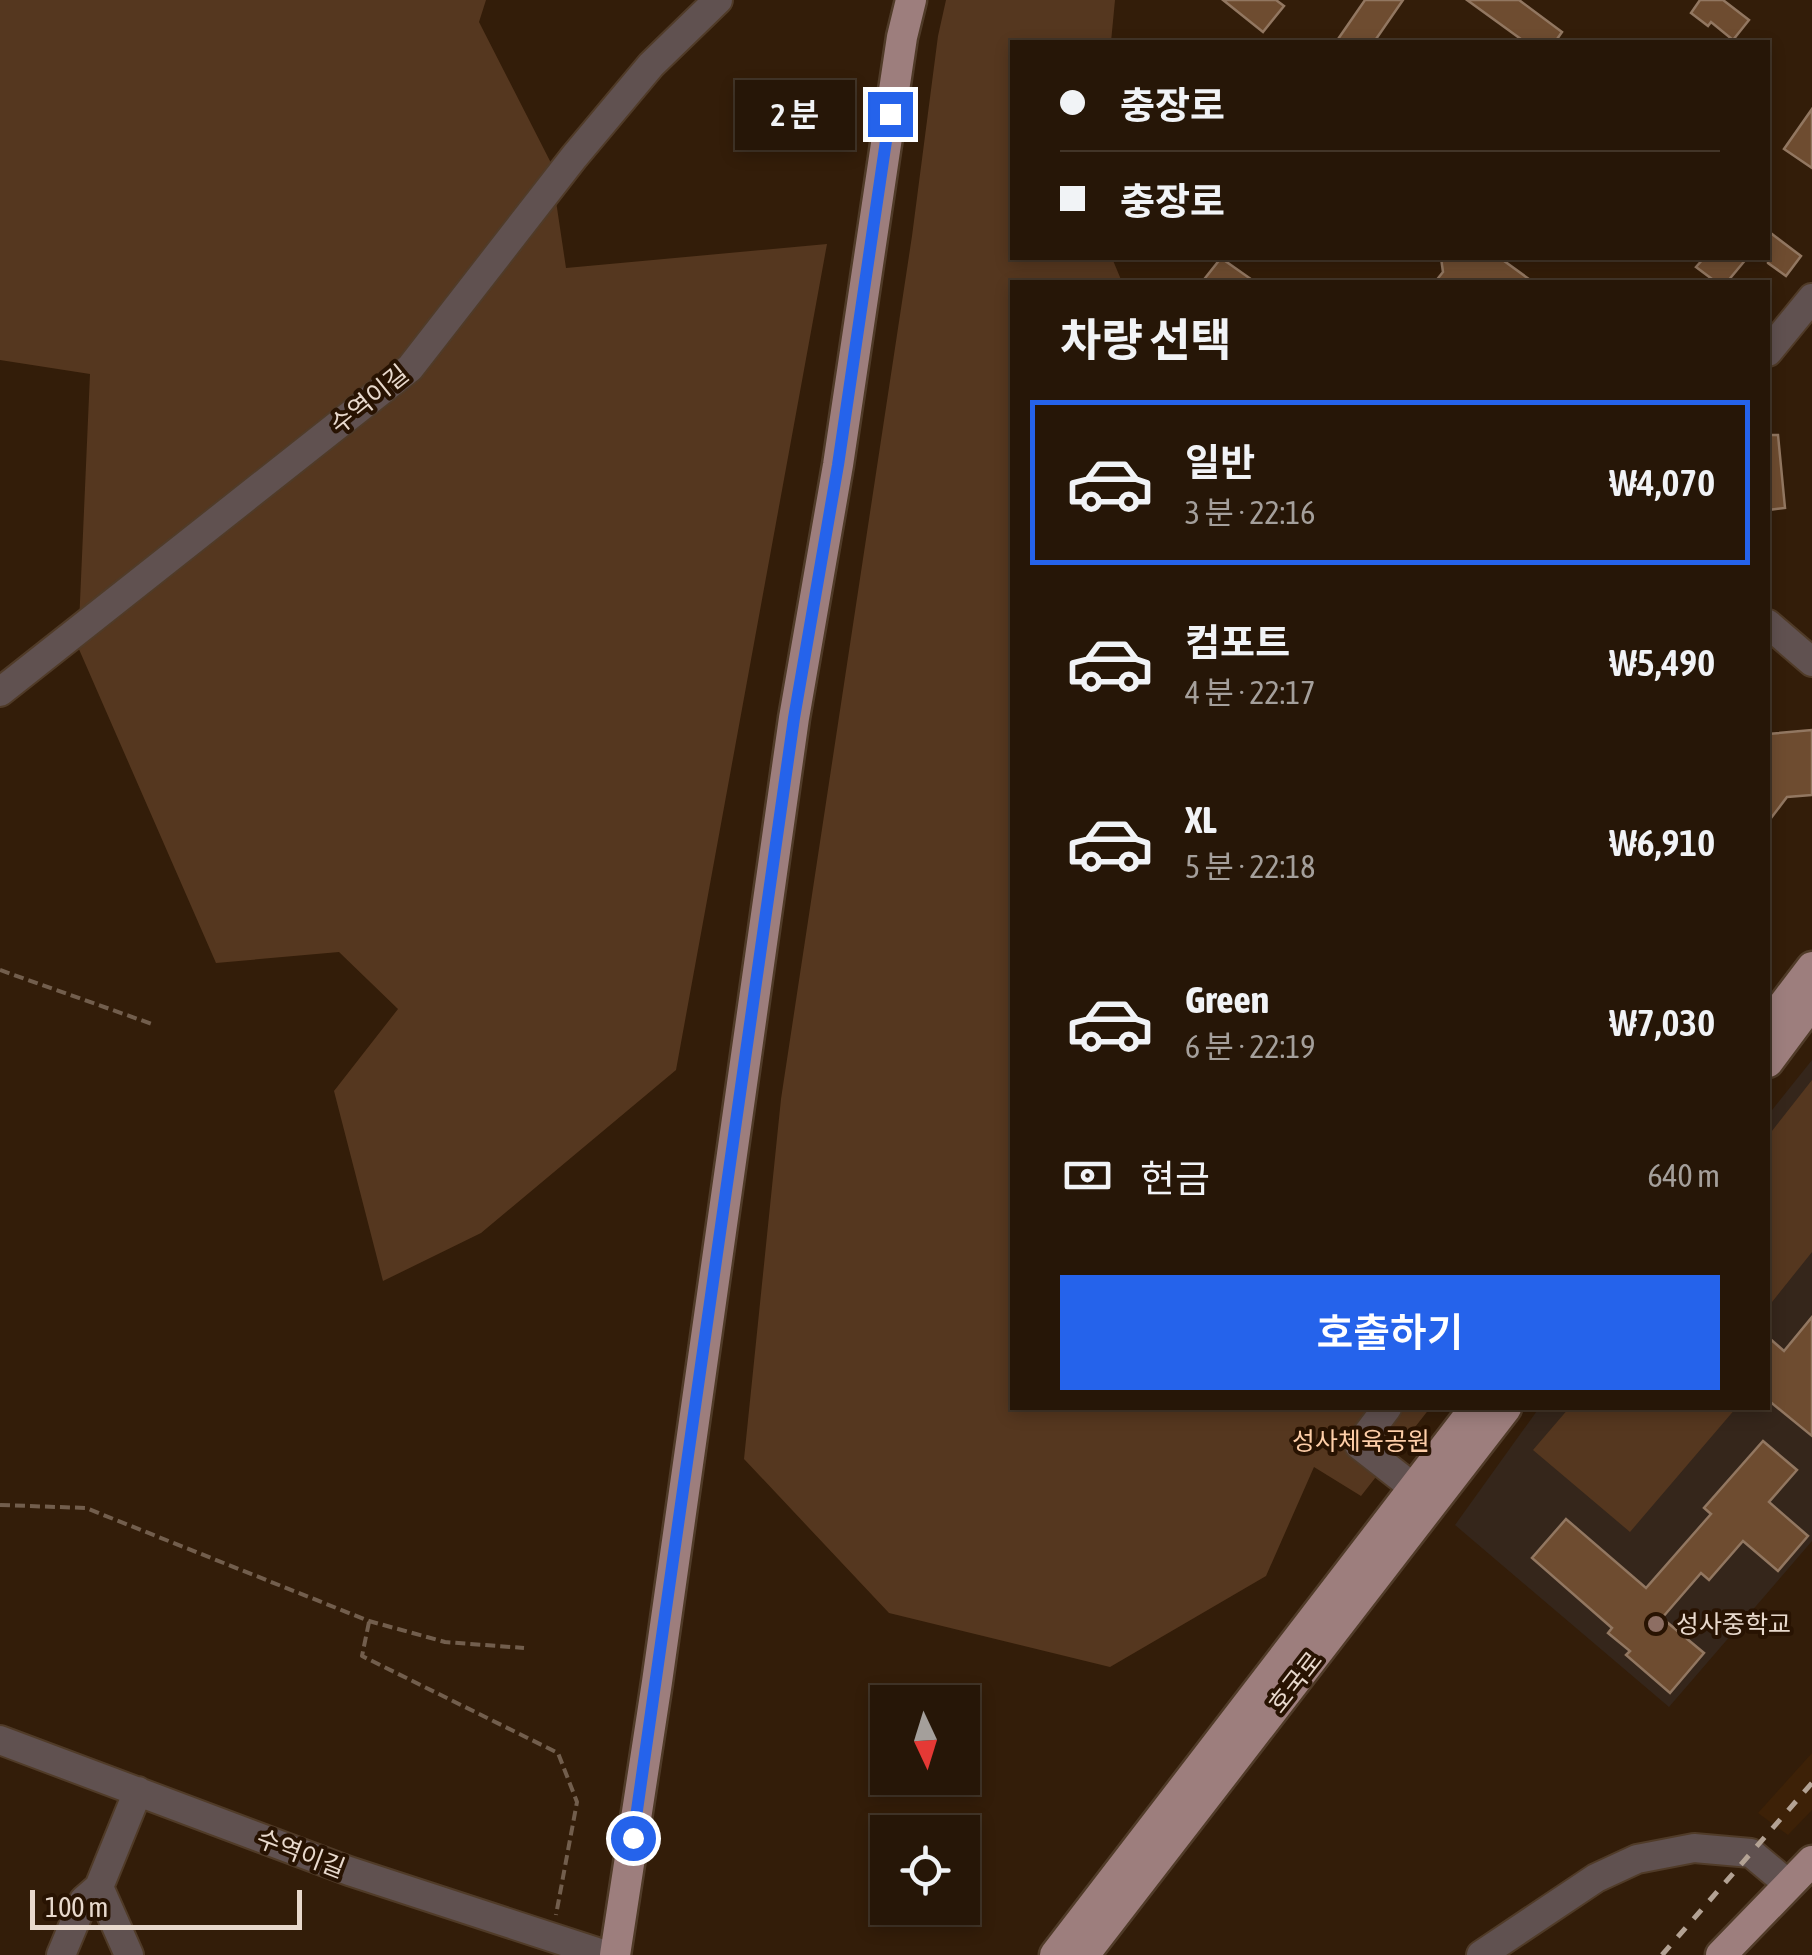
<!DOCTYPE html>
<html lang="ko">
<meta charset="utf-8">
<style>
:root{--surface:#261607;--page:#322315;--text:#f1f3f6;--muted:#a49f9b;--line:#423528;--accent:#2563eb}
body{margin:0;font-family:"Asap Condensed","Noto Sans KR",sans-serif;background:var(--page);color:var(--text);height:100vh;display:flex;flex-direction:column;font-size:38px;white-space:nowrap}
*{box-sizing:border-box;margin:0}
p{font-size:32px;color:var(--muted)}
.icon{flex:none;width:55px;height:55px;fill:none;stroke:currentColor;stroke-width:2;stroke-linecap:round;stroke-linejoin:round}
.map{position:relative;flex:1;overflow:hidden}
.details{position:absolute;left:1010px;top:280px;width:760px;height:1130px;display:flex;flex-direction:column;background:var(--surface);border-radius:0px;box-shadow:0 5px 15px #0003,0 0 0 2px var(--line)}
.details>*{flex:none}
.hud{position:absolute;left:1010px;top:40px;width:760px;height:220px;border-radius:0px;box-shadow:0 5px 15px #0003,0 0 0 2px var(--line);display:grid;align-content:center;height:220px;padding:0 50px;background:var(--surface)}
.needle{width:65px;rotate:176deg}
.fabs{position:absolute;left:870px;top:1685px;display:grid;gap:20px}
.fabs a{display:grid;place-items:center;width:110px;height:110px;border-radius:0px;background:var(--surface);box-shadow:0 5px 15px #0003,0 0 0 2px var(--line);font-size:50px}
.scale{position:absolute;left:30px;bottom:25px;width:272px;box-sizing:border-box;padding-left:10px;border:5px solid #e8d9cd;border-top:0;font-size:28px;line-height:35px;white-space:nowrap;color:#e8d9cd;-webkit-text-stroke:8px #281302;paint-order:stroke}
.end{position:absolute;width:45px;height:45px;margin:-22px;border:12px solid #2563eb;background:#fff;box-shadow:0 0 0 5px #fff}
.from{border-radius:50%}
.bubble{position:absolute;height:70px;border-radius:0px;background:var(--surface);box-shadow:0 5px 15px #0003,0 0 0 2px var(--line);font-size:32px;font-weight:600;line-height:70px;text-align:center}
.hud b{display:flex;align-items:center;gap:35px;height:95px;font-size:38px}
.hud b+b{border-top:2px solid var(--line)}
.hud i{width:25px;height:25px;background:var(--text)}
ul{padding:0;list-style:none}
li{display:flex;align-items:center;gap:30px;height:165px;margin:0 20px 15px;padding:0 30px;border:5px solid transparent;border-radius:0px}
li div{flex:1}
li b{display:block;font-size:38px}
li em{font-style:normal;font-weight:600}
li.current{border-color:var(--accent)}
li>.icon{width:90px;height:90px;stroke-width:1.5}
h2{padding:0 50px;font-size:45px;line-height:120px}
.pay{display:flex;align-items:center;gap:25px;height:110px;padding:0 50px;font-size:38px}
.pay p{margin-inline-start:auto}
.button{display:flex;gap:20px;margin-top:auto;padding:20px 50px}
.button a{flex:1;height:115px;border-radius:0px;background:var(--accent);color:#fff;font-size:40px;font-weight:600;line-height:115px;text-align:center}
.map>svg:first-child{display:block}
.built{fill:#3d2107}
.education{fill:#35261b}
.green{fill:#55371f}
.building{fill:#6e4c30;stroke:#927761;stroke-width:2.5}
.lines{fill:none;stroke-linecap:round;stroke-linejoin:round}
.minor-casing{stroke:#503b28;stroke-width:32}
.major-casing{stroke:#503b28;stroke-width:35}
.path{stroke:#725e4d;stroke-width:4;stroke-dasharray:10 5;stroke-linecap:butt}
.minor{stroke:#605150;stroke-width:28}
.major{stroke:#9d7e7d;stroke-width:30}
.rail{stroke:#b3a294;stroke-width:5;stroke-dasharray:12 12;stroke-linecap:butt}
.route{stroke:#2563eb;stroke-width:12}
.education-dot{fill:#8d6e63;stroke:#281302;stroke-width:4}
.labels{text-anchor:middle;stroke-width:8;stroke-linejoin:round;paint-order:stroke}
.street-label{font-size:25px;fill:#e8d9cd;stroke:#281302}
.park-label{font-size:25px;fill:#fecea8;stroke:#281302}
.poi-label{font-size:25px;fill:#e8d9cd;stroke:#281302;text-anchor:start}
</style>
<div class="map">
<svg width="1812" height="1955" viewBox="0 0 1812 1955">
<rect width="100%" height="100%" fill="#331d09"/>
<path class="built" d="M1812 1753V1810L1788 1835 1758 1813Z"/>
<path class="education" d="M1812 1060V1541L1669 1707 1455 1525 1539 1408H1768V1115Z"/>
<path class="green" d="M0 0H486L479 22 550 161 566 268 827 244 676 1070 481 1233 383 1281 334 1091 398 1009 339 952 216 963 78 647 90 374 0 360Z
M946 0H1115L1111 42H1012V258H1112L1122 282H1012V1408H1430L1361 1496 1314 1467 1266 1576 1110 1667 889 1613 744 1459 781 1099 912 236 938 36Z
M1812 1080V1252L1768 1307V1136Z
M1569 1408H1736L1630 1532 1533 1450Z"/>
<path class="building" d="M1223 0H1276L1284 6 1263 32Z
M1365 0H1403L1374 42H1336Z
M1467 0H1519L1562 32 1555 42H1525Z
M1700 0H1723L1749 20 1733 40 1711 22 1708 26 1691 13Z
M1812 109V168L1784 149Z
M1768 231 1801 256 1786 276 1768 263Z
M1221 258 1255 282H1202Z
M1441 258H1500L1533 282H1435L1443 272Z
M1704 258H1747L1727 282H1716L1696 267Z
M1768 435H1778L1785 508 1768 510Z
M1812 730V795L1787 797 1768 822V734Z
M1812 1317V1436L1768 1400V1337L1784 1351Z
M1763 1441 1797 1470 1769 1502 1808 1536 1778 1571 1743 1541 1709 1580 1701 1573 1662 1618 1704 1653 1670 1693 1626 1655 1630 1651 1608 1633 1612 1628 1532 1558 1566 1519 1646 1588 1711 1514 1704 1508Z"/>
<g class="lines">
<defs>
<path id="minor" d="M1768 352 1812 298
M1768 624 1812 662
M0 692 410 368 574 157 651 65 718 0
M1387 1408 1359 1445 1414 1488 1431 1496
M0 1740 349 1871 606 1955
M99 1887 129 1955
M61 1955 84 1900 99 1887 138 1791
M1481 1955 1596 1878 1637 1859 1694 1848 1751 1853 1788 1884"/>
<path id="major" d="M1768 1025 1812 967
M1768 1062 1812 1003
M615 1955 657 1682 794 718 838 465 902 37 911 0
M1055 1955 1475 1408
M1084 1955 1506 1408
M1721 1955 1812 1861"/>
</defs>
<use href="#minor" class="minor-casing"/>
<use href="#major" class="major-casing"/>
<path class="path" d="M0 970 152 1024
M0 1505 86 1508 369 1621 445 1642 524 1648
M369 1622 362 1656 558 1753 577 1802 556 1915"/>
<use href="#minor" class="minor"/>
<use href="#major" class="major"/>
<path class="rail" d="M1662 1955 1812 1783"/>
</g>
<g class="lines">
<path class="route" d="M633 1838 794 718 838 465 890 114"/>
</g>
<circle class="education-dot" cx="1656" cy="1624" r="10"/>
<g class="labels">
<g class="street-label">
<text transform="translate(369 399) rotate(-39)" y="9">수역이길</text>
<text transform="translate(1295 1682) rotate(-52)" y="9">호국로</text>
<text transform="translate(301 1853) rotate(21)" y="9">수역이길</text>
</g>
<g class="park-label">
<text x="1361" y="1450">성사체육공원</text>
</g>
<g class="poi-label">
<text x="1676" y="1633">성사중학교</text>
</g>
</g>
</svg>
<div class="fabs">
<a><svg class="needle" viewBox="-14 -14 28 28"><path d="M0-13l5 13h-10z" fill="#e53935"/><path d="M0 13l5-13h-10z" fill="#a49f9b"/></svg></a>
<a><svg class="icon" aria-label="locate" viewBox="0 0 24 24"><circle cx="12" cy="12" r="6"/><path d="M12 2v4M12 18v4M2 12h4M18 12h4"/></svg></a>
</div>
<div class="scale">100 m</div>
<i class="end from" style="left:633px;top:1838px"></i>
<i class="end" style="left:890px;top:114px"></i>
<div class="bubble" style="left:735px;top:80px;width:120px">2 분</div>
<div class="hud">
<b><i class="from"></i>충장로</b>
<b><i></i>충장로</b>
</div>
<section class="details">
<h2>차량 선택</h2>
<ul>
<li class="current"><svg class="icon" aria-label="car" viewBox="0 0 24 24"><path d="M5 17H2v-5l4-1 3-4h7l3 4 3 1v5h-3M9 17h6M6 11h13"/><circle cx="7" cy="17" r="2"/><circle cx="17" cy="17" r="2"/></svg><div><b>일반</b><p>3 분 · 22:16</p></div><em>₩4,070</em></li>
<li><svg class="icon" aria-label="car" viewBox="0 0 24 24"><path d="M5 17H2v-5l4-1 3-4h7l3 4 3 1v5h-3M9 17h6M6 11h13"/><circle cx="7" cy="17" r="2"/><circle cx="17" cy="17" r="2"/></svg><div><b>컴포트</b><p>4 분 · 22:17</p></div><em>₩5,490</em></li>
<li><svg class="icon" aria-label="car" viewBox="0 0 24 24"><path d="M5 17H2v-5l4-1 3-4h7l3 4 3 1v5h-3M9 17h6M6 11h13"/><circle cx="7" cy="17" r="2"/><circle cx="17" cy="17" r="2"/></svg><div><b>XL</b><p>5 분 · 22:18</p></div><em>₩6,910</em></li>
<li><svg class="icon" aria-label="car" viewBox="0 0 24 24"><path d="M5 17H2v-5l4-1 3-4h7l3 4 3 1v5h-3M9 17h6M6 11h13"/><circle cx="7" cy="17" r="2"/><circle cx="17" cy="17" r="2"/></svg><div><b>Green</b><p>6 분 · 22:19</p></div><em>₩7,030</em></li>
</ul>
<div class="pay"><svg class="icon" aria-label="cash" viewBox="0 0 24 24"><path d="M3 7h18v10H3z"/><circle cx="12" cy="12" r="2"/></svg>현금<p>640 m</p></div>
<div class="button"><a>호출하기</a></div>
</section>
</div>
